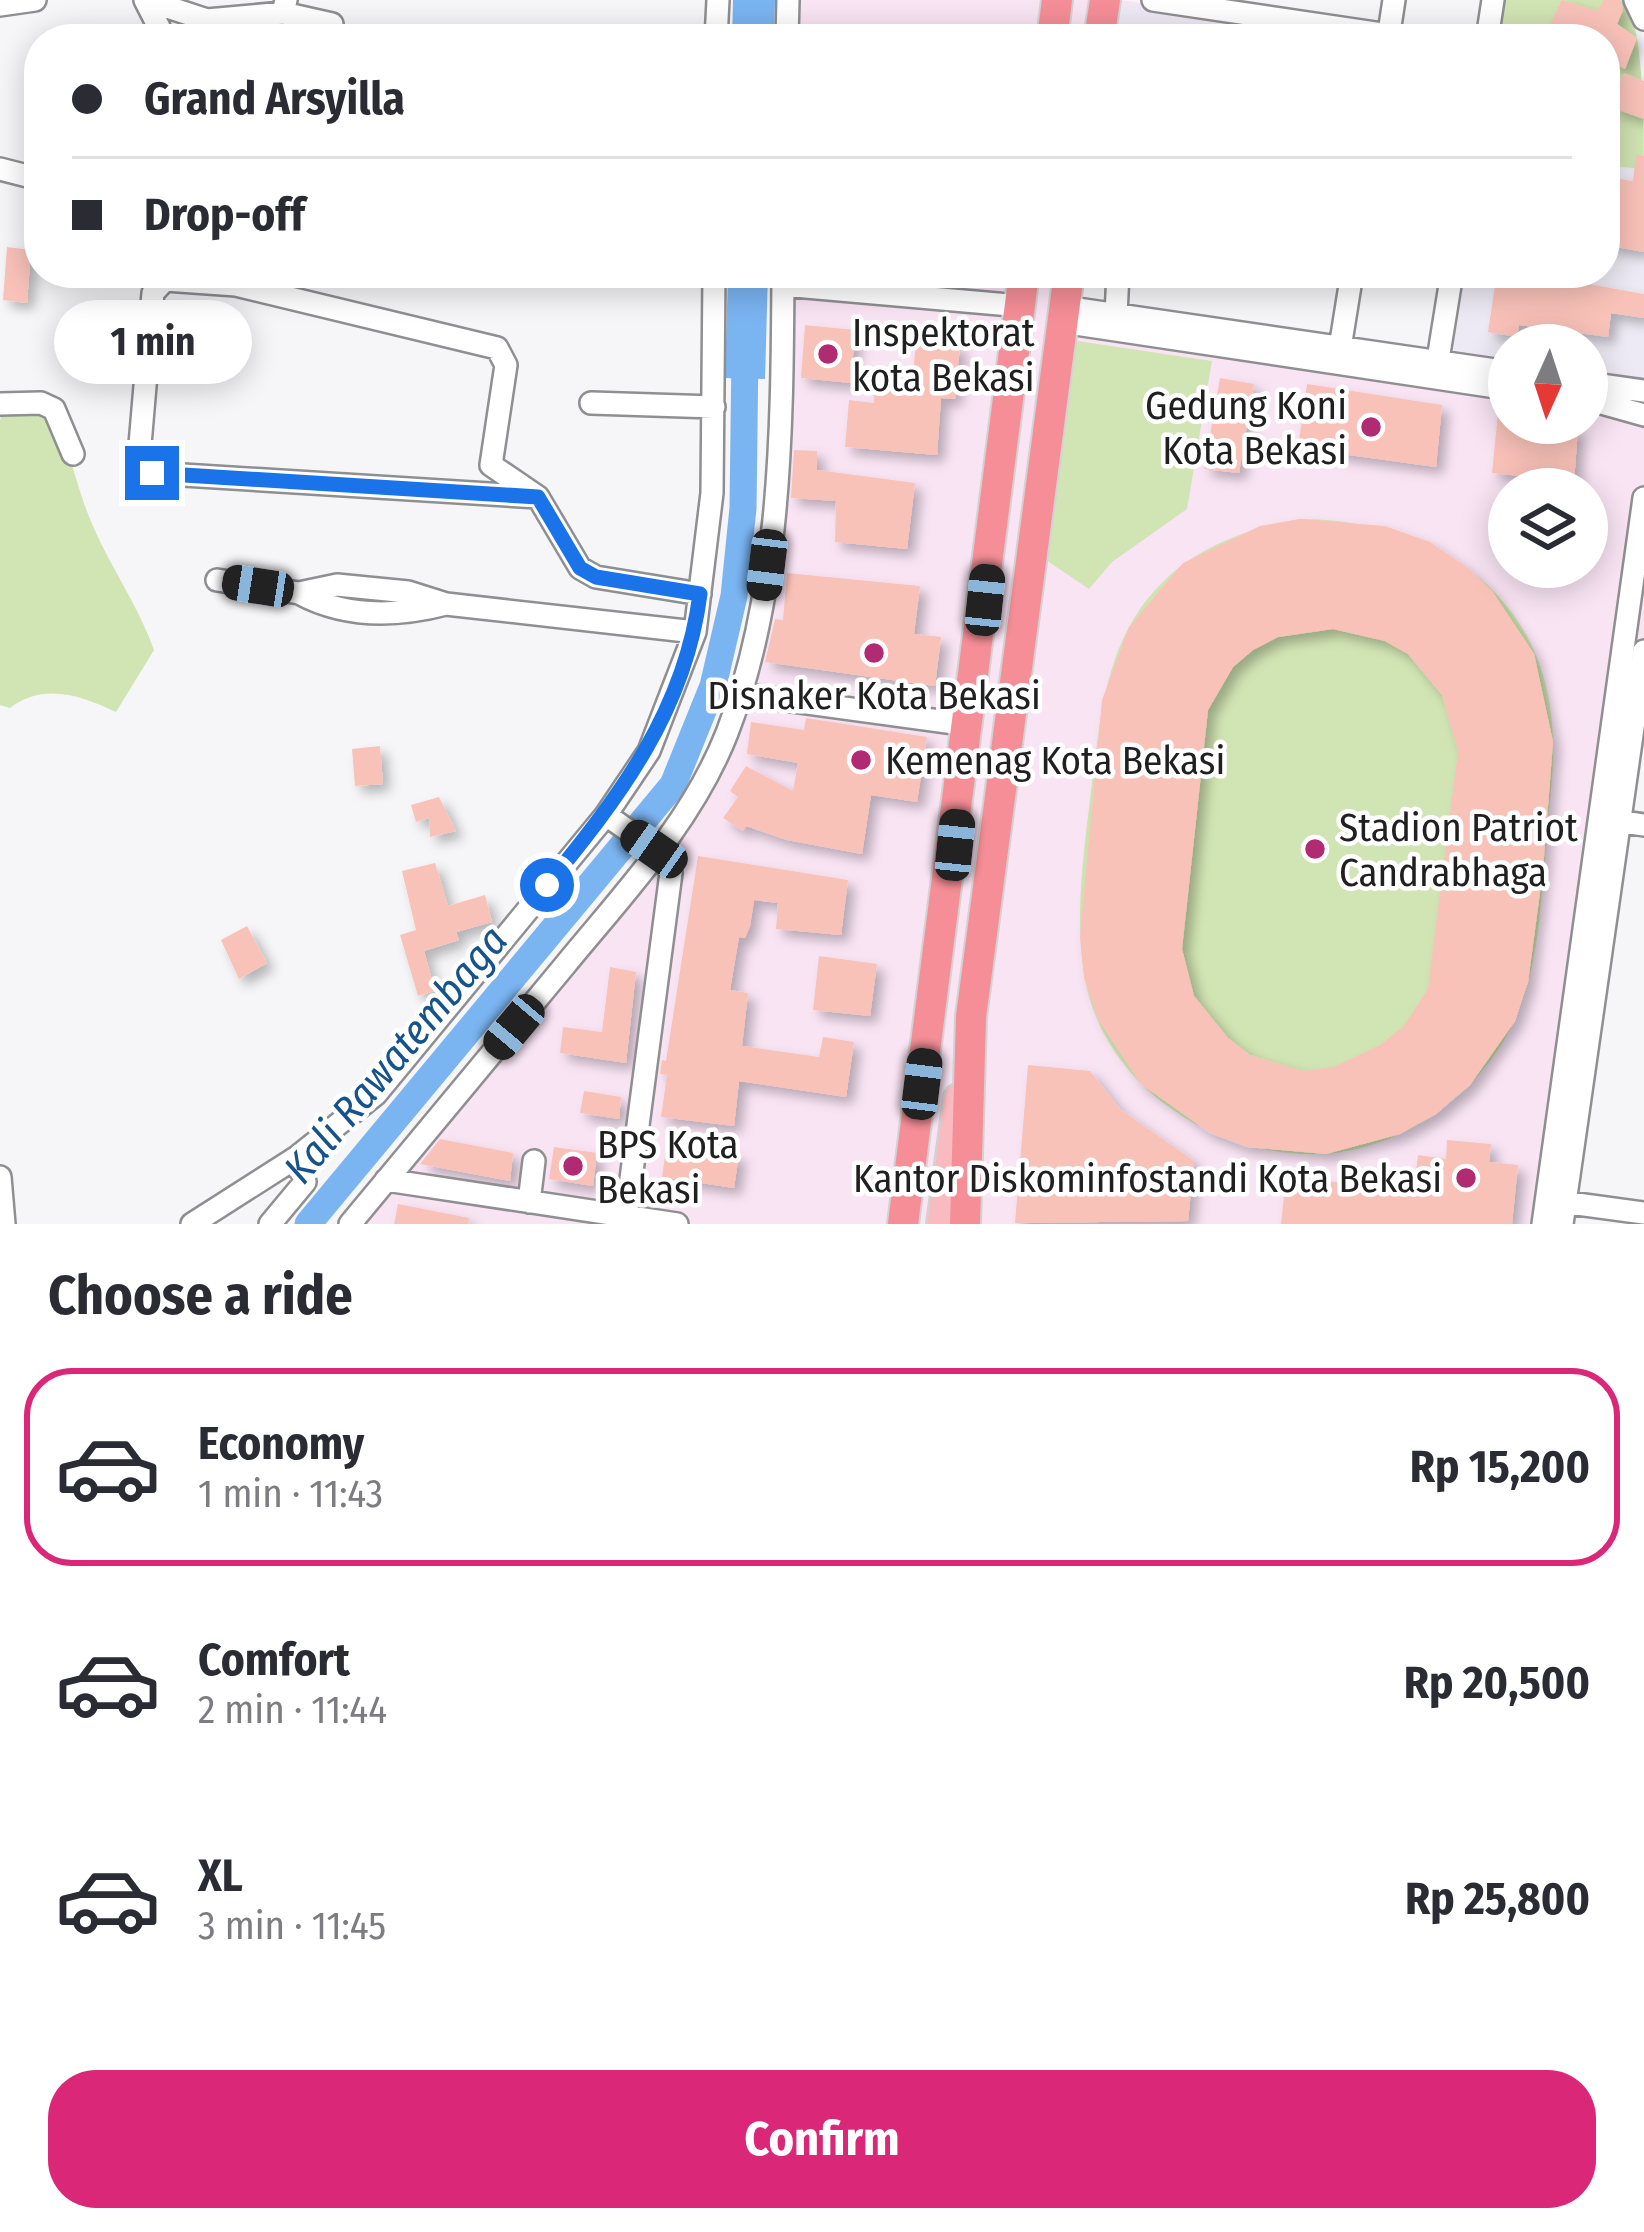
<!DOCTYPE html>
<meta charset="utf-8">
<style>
:root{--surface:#fff;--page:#f7f7f7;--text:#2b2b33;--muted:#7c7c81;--line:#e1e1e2;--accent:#db2777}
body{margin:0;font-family:"Fira Sans Condensed",sans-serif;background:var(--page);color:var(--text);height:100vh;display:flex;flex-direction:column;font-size:45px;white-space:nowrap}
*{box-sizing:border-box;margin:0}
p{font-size:39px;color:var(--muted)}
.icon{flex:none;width:66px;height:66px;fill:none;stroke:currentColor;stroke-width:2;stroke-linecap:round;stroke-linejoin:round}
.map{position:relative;height:1224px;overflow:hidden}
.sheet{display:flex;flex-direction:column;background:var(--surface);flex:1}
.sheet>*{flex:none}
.top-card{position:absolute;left:24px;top:24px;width:1596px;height:264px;border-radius:48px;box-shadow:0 6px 30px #0003;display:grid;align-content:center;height:264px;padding:0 48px;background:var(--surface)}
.needle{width:78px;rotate:183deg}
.fabs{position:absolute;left:1488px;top:324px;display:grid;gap:24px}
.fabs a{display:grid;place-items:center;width:120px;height:120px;border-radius:50%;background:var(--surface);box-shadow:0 6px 30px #0003;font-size:60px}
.end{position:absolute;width:54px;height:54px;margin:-27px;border:15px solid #1a73e8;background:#fff;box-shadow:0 0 0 6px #fff}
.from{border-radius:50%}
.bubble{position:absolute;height:84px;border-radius:42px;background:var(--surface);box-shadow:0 6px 30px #0003;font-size:39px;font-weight:700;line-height:84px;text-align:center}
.car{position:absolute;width:36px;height:72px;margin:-36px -18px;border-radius:15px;box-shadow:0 0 9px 3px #0007;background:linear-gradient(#222 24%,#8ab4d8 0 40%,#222 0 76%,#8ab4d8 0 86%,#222 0)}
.top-card b{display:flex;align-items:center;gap:42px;height:114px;font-size:45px}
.top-card b+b{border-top:3px solid var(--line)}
.top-card i{width:30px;height:30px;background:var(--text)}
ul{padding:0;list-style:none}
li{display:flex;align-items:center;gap:36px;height:198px;margin:0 24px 18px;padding:0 24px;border:6px solid transparent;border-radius:48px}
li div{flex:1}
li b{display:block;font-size:45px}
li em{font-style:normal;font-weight:700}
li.selected{border-color:var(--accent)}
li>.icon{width:108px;height:108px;stroke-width:1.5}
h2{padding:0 48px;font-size:54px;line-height:144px}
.cta{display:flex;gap:24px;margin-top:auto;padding:24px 48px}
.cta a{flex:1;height:138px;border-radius:48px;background:var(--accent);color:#fff;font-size:48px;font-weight:700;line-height:138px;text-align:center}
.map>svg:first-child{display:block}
.commercial{fill:#f9e4f4;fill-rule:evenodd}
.built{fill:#eeeaf5}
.green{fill:#d1e4b3}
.water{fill:#7ab4f1}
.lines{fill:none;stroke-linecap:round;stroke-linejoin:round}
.river{stroke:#7ab4f1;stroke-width:27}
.building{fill:#f9c2b9;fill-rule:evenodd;filter:url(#shadow)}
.minor-casing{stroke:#8f8e91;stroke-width:26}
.major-casing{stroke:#d2d2d3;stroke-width:32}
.highway-casing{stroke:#d2d2d3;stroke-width:34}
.minor{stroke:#fff;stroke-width:21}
.major{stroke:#f9bbc0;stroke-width:27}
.highway{stroke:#f58e96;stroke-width:30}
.route{stroke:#1a73e8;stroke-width:15}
.poi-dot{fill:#b02b72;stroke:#fff;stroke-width:4.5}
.labels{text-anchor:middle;stroke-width:9;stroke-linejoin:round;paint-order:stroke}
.poi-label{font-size:39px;fill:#202021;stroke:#fff;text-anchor:start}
.water-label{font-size:42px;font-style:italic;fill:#16538b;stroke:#fff}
</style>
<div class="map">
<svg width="1644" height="1224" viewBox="0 0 1644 1224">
<defs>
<filter id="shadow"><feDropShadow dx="7" dy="7" stdDeviation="6" flood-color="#0004"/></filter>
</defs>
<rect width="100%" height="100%" fill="#f6f5f8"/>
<path class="commercial" d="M787 0H1122L1250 22 1248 39H786Z
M783 273H1084L1080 302 1509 371V423H1587V384L1644 393V640L1562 1224H352L704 783 762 600ZM1509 489H1587V567H1509Z"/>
<path class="built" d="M1121 3 1250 22 1248 39H1116Z
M1605 166 1644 169V385L1587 378V345H1509V368L1453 356 1449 344 1458 273H1605Z"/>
<path class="green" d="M1502 0H1624C1644 24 1644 128 1644 169L1605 166V39H1495Z
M1077 341 1212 361 1187 509 1112 562 1089 589 1043 558Z
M37 406C70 435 72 474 88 514 106 561 137 602 154 650L116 712C82 696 44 682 10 708L0 705V421L3 408Z
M1300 519C1437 520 1552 596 1553 744 1554 777 1548 811 1546 844 1541 900 1539 969 1514 1021 1481 1094 1402 1150 1322 1154 1214 1158 1101 1085 1084 973 1074 911 1085 844 1092 783 1101 714 1106 643 1156 589 1195 547 1246 529 1300 519Z"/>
<path class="water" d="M733 0H775L774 39H732Z
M728 273H768L765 379 725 378Z"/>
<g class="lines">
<path class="river" d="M308 1224 673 785 713 686 734 596 743 508 746 273"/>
</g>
<path class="building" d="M1562 0 1597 11 1604 0H1620L1623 10 1617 24 1637 38 1625 69 1605 59V39H1543Z
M1624 73 1644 81V119L1610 107Z
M1636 155 1644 156V252L1605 245V177L1633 181Z
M7 247 31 250 27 303 3 300Z
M1497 273H1527L1644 294V318L1611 313 1608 337 1519 325 1517 337 1488 332Z
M805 325 855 330 851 383 801 378Z
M916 341 960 345 955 399 941 398 937 455 845 447 849 400 874 403 875 374 913 377Z
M1220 378 1254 384 1239 473 1204 469Z
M1307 384 1442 405 1436 467 1298 448Z
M1499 403 1509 404V423L1578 428 1574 482 1492 473Z
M794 450 817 451V470L915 483 907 549 835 542 836 501 791 498Z
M1300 519 1385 526 1430 542 1467 567 1492 591 1534 654 1553 742 1543 870 1528 982 1515 1021 1470 1085 1436 1114 1400 1134 1326 1154 1247 1147 1210 1133 1141 1084 1099 1021 1084 978 1080 937 1102 700 1129 627 1183 563 1260 526ZM1333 629 1385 641 1408 654 1442 695 1458 751 1428 989 1403 1027 1380 1045 1334 1067 1303 1071 1250 1055 1228 1038 1194 996 1182 949 1208 710 1233 667 1253 650 1278 637Z
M787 573 920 586 914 634 941 637 935 686 765 662 775 619 783 620Z
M806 718 927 737 917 802 871 795 862 854 787 840 746 826 743 831 723 818 738 797 730 791 746 766 793 791 798 763 747 754 751 722 804 730Z
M380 746 383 784 355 786 352 749Z
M439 797 456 831 430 837 429 818 416 822 411 805Z
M698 856 848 880 841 935 776 929 778 903 754 900 750 926 745 938 739 937 730 990 748 993 742 1046 819 1057 823 1037 854 1042 846 1097 739 1081 734 1126 661 1117 667 1075 660 1074 662 1060 666 1061Z
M435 863 448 906 485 895 492 922 456 932 459 940 424 951 435 991 418 996 400 935 416 930 402 871Z
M247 926 267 963 239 979 221 940Z
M819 956 877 964 870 1016 813 1010Z
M610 967 636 972 626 1063 560 1053 563 1027 602 1032Z
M1028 1065 1090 1071 1120 1109 1194 1161 1188 1221 1015 1223Z
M584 1091 621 1097 619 1119 580 1113Z
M440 1139 513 1153 510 1181 420 1164Z
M1447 1140 1491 1144 1489 1162 1518 1165 1512 1224H1281L1286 1177 1414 1190 1418 1155 1446 1159Z
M667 1143 739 1154 734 1188 662 1177Z
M554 1147 597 1153 593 1186 549 1179Z
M398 1204 469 1218 468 1224H394Z"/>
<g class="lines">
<defs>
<path id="minor" d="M145 0 165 39
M146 0 207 20 283 13 286 0
M1153 0 1389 35
M1635 0 1644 19
M0 5 35 0
M283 13 332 24
M270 39 272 32
M716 39 718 0
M787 39 788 0
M1388 39 1394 0
M1487 39 1493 0
M0 169 39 179
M783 285 1020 306
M1064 307 1509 372
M1116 315 1118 273
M1062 322 1509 389
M1340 348 1352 273
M1436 372 1452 273
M1587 383 1644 391
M1587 399 1644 415
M591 403 714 407
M0 404 41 403 54 409 73 454
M538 497 151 473 139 456 153 293 165 280 236 285 497 348 506 365 491 465 538 497 580 568 596 577 700 594
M217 580 299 593 337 585 408 592 446 604 695 632
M299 593C345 618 396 617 446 604
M741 694 969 725
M606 815 659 852 671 873 626 1217
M1603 819 1644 825
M0 1177 4 1224
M386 1180 677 1224
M1555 1201 1644 1213
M529 1202 534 1161
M192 1224 297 1157 376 1094 606 815 649 751 695 632 712 493 714 273
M270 1224 305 1182 297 1157
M350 1224C422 1138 494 1051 566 964 626 891 692 822 727 733 782 591 782 424 783 273
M1543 1224 1644 498
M1562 1224 1644 651"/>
<path id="major" d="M941 1224 958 1098"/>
<path id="highway" d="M1052 39 1057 0
M1099 39 1105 0
M903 1224 1024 273
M965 1224 971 1017 1069 273"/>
</defs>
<use href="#minor" class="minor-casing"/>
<use href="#major" class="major-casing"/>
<use href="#highway" class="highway-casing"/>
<use href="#minor" class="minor"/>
<use href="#major" class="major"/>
<use href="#highway" class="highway"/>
</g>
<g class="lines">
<path class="route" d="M152 473 538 497 580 568 596 577 700 594C685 711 620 796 547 885"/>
</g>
<g class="poi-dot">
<circle cx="828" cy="354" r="12"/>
<circle cx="1371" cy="427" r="12"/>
<circle cx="874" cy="653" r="12"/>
<circle cx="861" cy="760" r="12"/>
<circle cx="1315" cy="849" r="12"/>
<circle cx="573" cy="1166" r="12"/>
<circle cx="1466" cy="1178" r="12"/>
</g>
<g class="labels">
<g class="poi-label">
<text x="852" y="346">Inspektorat<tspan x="852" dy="45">kota Bekasi</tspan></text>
<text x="1347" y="419" text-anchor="end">Gedung Koni<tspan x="1347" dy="45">Kota Bekasi</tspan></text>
<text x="874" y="709" text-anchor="middle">Disnaker Kota Bekasi</text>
<text x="885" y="774">Kemenag Kota Bekasi</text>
<text x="1339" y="841">Stadion Patriot<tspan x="1339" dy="45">Candrabhaga</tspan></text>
<text x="597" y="1158">BPS Kota<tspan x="597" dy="45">Bekasi</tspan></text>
<text x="1442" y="1192" text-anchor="end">Kantor Diskominfostandi Kota Bekasi</text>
</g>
<g class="water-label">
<text transform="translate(395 1054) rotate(-50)" y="15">Kali Rawatembaga</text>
</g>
</g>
</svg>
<div class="fabs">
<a><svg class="needle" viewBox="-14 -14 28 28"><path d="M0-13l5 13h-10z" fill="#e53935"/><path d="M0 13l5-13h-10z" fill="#7c7c81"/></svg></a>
<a><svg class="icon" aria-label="layers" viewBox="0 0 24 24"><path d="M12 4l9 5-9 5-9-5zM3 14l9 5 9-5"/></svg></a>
</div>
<i class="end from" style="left:547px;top:885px"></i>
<i class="end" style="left:152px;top:473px"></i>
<div class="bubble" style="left:54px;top:300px;width:198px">1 min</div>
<i class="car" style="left:767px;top:565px;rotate:187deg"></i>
<i class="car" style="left:258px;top:586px;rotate:279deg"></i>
<i class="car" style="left:985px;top:600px;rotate:6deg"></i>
<i class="car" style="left:955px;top:845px;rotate:6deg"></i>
<i class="car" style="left:654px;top:849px;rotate:305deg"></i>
<i class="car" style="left:514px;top:1027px;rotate:220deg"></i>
<i class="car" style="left:922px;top:1084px;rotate:7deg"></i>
<div class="top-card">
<b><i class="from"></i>Grand Arsyilla</b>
<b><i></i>Drop-off</b>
</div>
</div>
<section class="sheet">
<h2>Choose a ride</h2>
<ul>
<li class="selected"><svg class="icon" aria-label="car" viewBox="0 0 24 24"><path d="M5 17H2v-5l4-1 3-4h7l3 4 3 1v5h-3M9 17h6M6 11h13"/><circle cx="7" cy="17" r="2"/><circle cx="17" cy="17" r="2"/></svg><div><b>Economy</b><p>1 min · 11:43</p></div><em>Rp 15,200</em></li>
<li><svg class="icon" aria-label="car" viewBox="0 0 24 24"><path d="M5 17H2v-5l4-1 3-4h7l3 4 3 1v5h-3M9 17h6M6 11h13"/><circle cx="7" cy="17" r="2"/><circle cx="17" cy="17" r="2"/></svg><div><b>Comfort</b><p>2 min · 11:44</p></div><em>Rp 20,500</em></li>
<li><svg class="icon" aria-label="car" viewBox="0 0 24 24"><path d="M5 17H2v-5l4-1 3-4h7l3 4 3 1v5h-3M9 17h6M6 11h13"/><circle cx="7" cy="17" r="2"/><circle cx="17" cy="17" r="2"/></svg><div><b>XL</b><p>3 min · 11:45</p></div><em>Rp 25,800</em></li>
</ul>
<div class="cta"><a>Confirm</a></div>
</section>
